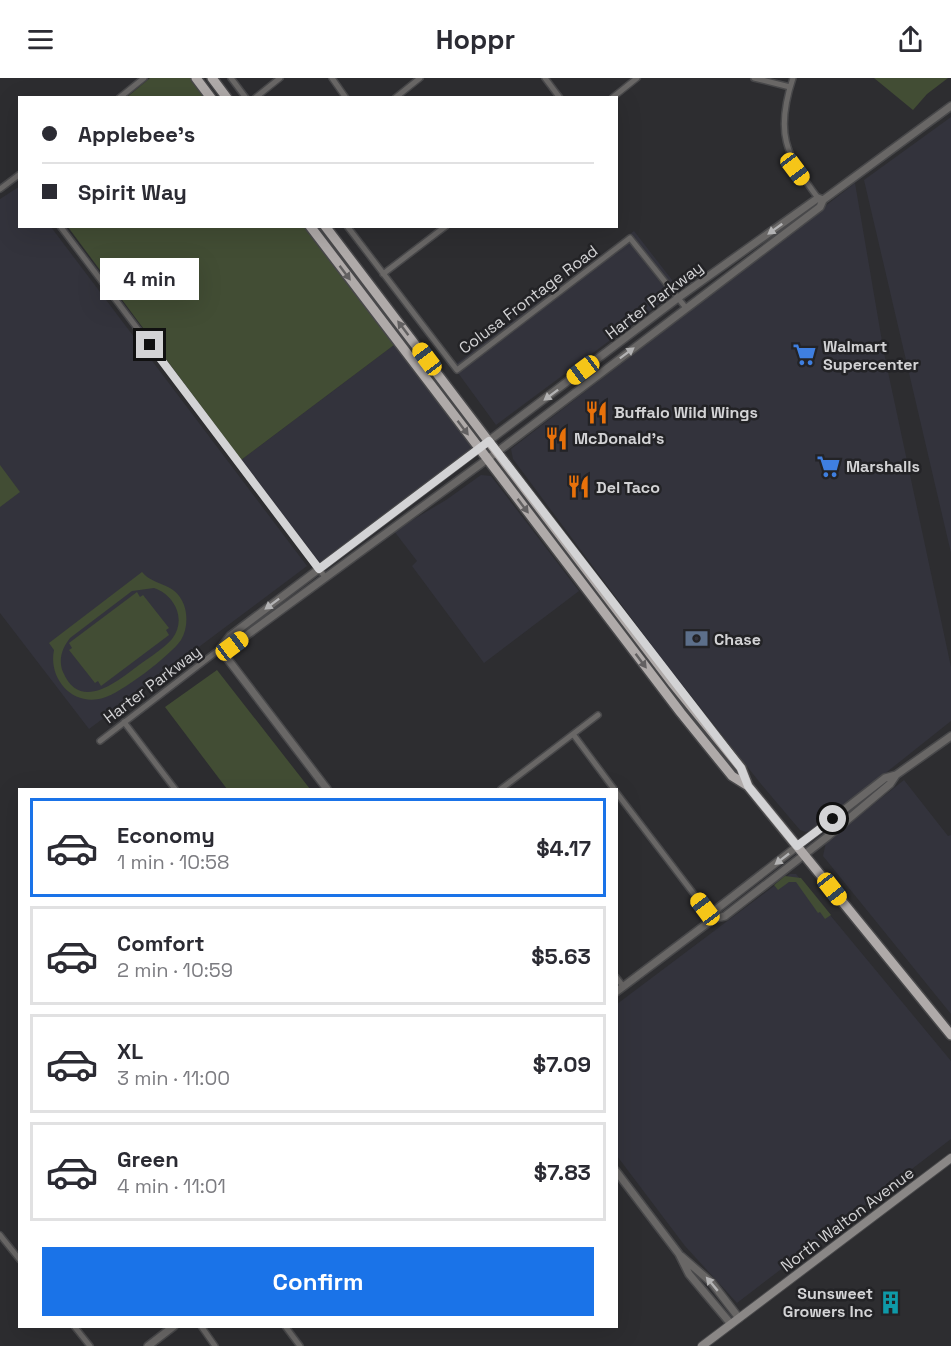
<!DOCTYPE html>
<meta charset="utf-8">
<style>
:root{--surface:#fff;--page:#f7f7f7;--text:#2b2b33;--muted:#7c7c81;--line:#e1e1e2;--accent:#1a73e8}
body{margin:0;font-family:"Space Grotesk",sans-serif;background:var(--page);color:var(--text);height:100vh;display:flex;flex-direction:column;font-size:22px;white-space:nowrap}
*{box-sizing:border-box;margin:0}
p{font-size:20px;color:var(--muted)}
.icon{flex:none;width:33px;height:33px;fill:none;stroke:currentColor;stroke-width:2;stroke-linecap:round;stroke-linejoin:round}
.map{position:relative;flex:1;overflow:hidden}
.sheet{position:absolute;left:18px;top:710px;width:600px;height:540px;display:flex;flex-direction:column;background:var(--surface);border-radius:0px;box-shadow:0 6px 24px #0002}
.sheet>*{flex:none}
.guide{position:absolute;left:18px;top:18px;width:600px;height:132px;border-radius:0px;box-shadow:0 6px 24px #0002;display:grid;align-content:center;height:132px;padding:0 24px;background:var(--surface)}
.end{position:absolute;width:27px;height:27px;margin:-14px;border:8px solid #d3d3d5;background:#111;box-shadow:0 0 0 3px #111}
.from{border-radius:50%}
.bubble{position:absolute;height:42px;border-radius:0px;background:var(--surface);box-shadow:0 6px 24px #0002;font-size:20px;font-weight:600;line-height:42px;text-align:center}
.car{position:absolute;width:18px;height:36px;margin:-18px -9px;border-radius:8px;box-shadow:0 0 4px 2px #0007;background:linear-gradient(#f5c518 24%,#345 0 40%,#f5c518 0 76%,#345 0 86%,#f5c518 0)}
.guide b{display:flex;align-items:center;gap:21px;height:57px;font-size:22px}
.guide b+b{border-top:2px solid var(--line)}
.guide i{width:15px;height:15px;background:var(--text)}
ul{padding:10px 0 0;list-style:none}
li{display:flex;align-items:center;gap:18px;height:99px;margin:0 12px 9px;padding:0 12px;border:3px solid var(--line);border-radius:0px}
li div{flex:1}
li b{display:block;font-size:22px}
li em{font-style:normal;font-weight:600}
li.selected{border-color:var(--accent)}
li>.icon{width:54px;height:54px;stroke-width:1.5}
.action{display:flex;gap:12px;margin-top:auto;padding:12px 24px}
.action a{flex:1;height:69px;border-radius:0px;background:var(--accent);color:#fff;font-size:24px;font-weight:600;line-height:69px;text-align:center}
header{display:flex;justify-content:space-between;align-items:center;height:78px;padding:0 24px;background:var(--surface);font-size:27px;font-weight:600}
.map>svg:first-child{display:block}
.built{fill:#33333c}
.green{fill:#424d34;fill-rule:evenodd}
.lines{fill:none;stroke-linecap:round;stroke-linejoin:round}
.minor-casing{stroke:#48484a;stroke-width:8}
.tertiary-casing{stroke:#48484a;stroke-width:10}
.secondary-casing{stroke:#48484a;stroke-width:10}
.trunk-casing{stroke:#48484a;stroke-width:12}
.minor{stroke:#696766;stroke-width:5}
.tertiary{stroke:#696766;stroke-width:7}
.secondary{stroke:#8a8786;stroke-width:8}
.trunk{stroke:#afaaa9;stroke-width:9}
.oneway{fill:#b3b3b4}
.oneway2{fill:#626061}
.route{stroke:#d3d3d5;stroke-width:8}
.labels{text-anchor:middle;stroke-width:5;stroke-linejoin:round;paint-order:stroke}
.street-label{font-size:16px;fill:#d3d3d5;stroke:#232326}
.poi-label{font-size:16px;font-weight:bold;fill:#d3d3d5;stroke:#232326;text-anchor:start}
</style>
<header><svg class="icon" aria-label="menu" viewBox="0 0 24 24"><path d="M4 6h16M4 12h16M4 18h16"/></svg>Hoppr<svg class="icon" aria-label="share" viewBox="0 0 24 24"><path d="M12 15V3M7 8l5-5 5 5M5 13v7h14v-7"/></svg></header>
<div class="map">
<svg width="951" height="1268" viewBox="0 0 951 1268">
<rect width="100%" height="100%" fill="#2d2d30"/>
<path class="built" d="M951 39V475L864 102Z
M855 105 884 275 951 589V643L814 752 806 754 800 752 761 706 664 584 513 381 511 371Z
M17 110H19L20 148 51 149 307 488 89 651 0 535V121Z
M634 153 679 211 496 347 453 288Z
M394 267 474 370 320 487 241 382Z
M481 397 491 398 579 513 484 585 412 488 417 483 394 453 446 422Z
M904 702 948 758 951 757V936L823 778 826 764Z
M790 796H796L951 983V1061L737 1225 685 1168 617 1078V926Z"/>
<path class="green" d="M150 0H192L207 20H126Z
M874 0H948L927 16 913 32Z
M68 149H304L394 267 241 382Z
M0 387 20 414 0 429Z
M142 494C154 509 175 503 184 527 188 538 187 552 181 562 171 577 120 616 103 620 73 629 48 601 54 572L49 565ZM154 510C175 517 187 542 172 561 163 571 150 579 139 587 118 603 80 635 63 594 58 582 62 570 70 560L132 513Z
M137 514 140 519 143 517 169 550 166 552 169 557 101 608 98 603 95 605 69 572 72 570 69 565Z
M217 592 310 711H227L165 629Z
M785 798 801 800 831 837 825 841 820 834 818 835 796 804H789L778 812 774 807Z"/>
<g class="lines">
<defs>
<path id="minor" d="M231 0 246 20
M332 0 346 20
M545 0 560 20
M754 0 790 9
M793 0C775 54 785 76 818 120
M119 20 144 0
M255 20 280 0
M395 20 420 0
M612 20 637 0
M0 111 20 96
M60 148 325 499
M347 148 457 292 630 160 686 230
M383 196 446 148
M124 644 175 711
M573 656 614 711
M100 663 220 571
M501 711 598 637
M616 714 713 841
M616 899 623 908
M0 1157 20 1182
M74 1248 90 1268
M201 1248 215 1268
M285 1248 300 1268"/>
<path id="tertiary" d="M220 571 232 568 497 374 820 129 823 122 951 28
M220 571 230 558 678 220 818 120 823 122
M220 571 327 711
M713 841 718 830 885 700 896 697
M616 914 713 841 725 838 827 759 890 706 896 697 951 658
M616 1093 679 1176 689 1196 731 1246
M681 1178 712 1205 739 1240
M148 1268 174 1248"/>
<path id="secondary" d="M702 1268 951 1080"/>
<path id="trunk" d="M196 0 211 20
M212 0 227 20
M310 148 681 635 732 698 748 708
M325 148 673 606 741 690 748 708 951 957"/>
</defs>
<use href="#minor" class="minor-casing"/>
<use href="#tertiary" class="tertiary-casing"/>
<use href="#secondary" class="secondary-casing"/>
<use href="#trunk" class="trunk-casing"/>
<use href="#minor" class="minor"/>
<use href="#tertiary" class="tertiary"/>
<use href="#secondary" class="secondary"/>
<use href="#trunk" class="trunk"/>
</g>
<defs><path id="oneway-solid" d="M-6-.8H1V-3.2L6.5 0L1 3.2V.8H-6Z" transform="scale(1.5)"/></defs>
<g class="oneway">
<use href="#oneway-solid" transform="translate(775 151) rotate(144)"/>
<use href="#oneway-solid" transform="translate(627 275) rotate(-37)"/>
<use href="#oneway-solid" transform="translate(551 317) rotate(143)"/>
<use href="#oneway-solid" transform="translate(272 526) rotate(143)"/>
<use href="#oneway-solid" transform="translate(782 781) rotate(142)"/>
<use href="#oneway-solid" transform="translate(712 1206) rotate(-130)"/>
</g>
<g class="oneway2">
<use href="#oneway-solid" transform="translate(345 195) rotate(53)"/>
<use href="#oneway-solid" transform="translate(403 250) rotate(-127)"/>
<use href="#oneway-solid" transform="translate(463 350) rotate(53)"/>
<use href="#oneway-solid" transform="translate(523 428) rotate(53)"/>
<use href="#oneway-solid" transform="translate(641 583) rotate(53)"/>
</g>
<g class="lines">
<path class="route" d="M150 267 319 491 489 363 741 690 748 708 797 768 833 741"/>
</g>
<defs>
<symbol id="supermarket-bare" viewBox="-9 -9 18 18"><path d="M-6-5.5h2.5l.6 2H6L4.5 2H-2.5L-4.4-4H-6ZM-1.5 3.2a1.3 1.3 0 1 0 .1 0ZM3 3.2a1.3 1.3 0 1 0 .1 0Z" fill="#3f7fe0" stroke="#232326" stroke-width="2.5" paint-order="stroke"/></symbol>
<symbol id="restaurant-bare" viewBox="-9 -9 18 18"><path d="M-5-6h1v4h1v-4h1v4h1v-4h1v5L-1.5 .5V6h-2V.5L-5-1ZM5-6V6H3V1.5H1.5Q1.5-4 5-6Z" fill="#e8710a" stroke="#232326" stroke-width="2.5" paint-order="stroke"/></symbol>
<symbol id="bank-bare" viewBox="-9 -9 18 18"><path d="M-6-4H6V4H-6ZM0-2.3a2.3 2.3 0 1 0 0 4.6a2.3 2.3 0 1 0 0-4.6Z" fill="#5c6f8a" stroke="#232326" stroke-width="2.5" paint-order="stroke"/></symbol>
<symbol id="building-bare" viewBox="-9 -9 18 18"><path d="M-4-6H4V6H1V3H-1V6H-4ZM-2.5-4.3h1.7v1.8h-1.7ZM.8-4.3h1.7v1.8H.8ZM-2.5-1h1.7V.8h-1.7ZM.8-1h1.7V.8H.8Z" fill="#0f9aa8" stroke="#232326" stroke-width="2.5" paint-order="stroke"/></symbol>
</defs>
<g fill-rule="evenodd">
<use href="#supermarket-bare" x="788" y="260" width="33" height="33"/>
<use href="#restaurant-bare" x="580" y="318" width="33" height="33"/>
<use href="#restaurant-bare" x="540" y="344" width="33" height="33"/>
<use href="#supermarket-bare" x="812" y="372" width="33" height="33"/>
<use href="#restaurant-bare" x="562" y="392" width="33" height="33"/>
<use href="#bank-bare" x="680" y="544" width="33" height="33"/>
<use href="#building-bare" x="874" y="1208" width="33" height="33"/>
</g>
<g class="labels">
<g class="street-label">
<text transform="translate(528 221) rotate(-37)" y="6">Colusa Frontage Road</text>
<text transform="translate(654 222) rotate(-37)" y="6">Harter Parkway</text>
<text transform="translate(152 606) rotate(-37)" y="6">Harter Parkway</text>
<text transform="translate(847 1141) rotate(-37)" y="6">North Walton Avenue</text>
</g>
<g class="poi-label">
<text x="823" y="274">Walmart<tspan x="823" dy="18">Supercenter</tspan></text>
<text x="614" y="340">Buffalo Wild Wings</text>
<text x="574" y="366">McDonald's</text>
<text x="846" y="394">Marshalls</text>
<text x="596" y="415">Del Taco</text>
<text x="714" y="567">Chase</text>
<text x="873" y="1221" text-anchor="end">Sunsweet<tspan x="873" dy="18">Growers Inc</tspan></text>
</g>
</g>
</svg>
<i class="end from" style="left:833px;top:741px"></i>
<i class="end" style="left:150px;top:267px"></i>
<div class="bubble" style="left:100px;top:180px;width:99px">4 min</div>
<i class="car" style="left:795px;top:91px;rotate:143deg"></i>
<i class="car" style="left:427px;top:281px;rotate:323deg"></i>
<i class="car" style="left:583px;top:292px;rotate:233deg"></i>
<i class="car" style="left:232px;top:568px;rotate:53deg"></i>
<i class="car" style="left:832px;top:811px;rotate:142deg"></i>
<i class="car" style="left:705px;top:831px;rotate:323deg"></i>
<div class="guide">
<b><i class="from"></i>Applebee's</b>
<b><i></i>Spirit Way</b>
</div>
<section class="sheet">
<ul>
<li class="selected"><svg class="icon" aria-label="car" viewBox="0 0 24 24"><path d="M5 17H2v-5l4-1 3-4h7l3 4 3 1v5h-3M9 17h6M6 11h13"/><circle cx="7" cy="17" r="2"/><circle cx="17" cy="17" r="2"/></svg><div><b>Economy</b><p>1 min · 10:58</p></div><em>$4.17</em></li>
<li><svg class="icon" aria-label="car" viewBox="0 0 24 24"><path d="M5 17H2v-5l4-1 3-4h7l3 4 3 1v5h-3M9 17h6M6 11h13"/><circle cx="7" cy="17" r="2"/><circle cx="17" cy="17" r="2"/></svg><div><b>Comfort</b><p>2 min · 10:59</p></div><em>$5.63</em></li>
<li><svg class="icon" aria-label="car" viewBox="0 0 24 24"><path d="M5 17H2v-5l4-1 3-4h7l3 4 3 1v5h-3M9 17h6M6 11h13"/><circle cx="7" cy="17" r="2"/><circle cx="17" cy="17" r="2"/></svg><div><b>XL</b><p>3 min · 11:00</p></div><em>$7.09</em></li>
<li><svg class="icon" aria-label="car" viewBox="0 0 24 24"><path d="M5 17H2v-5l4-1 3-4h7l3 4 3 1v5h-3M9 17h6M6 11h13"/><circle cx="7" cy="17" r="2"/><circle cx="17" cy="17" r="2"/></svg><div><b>Green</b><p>4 min · 11:01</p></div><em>$7.83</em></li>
</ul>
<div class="action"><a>Confirm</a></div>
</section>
</div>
